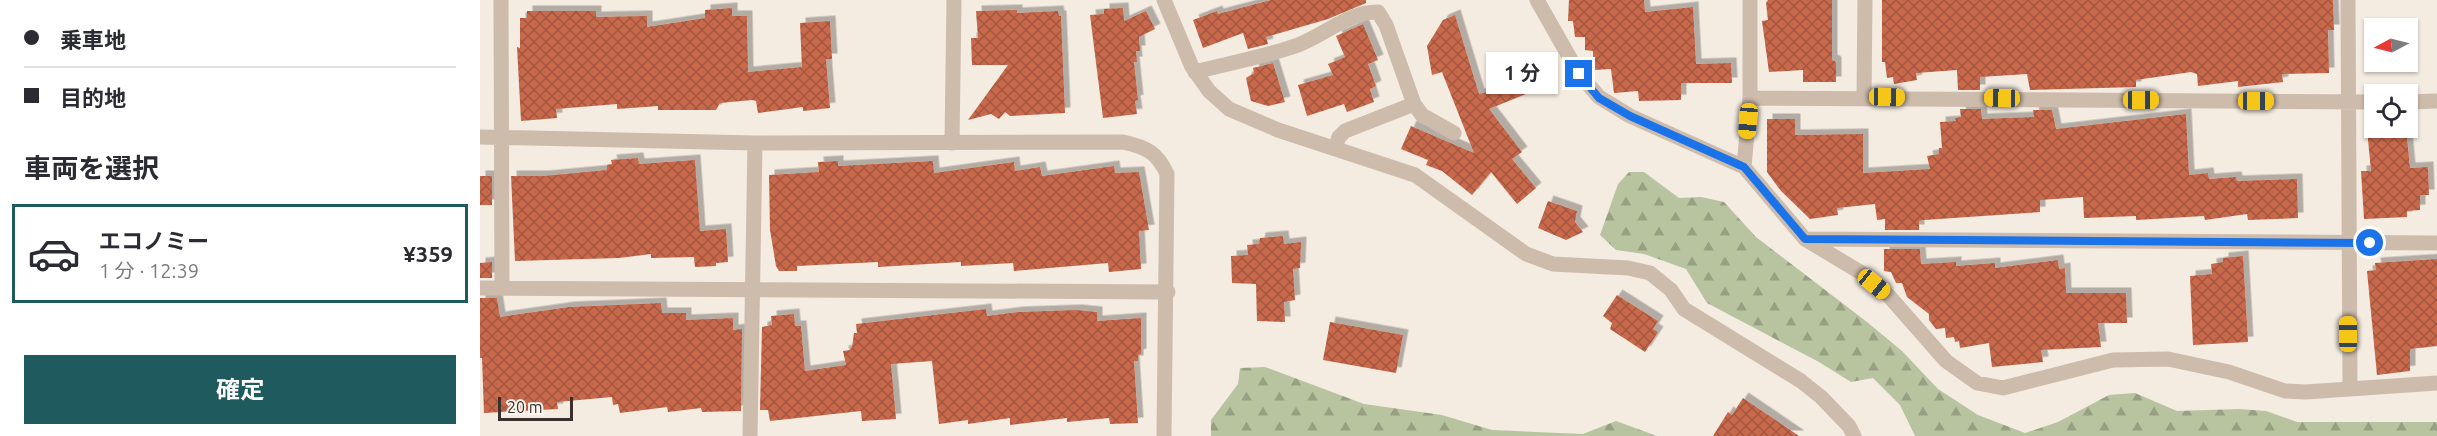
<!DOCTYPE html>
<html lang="ja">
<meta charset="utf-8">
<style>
:root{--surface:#fff;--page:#f7f7f7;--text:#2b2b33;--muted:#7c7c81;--line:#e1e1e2;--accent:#1f5a5e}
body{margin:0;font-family:Ubuntu,"Noto Sans JP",sans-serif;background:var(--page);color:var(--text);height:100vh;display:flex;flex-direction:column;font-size:22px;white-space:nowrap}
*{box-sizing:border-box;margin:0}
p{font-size:20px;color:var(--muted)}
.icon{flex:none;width:33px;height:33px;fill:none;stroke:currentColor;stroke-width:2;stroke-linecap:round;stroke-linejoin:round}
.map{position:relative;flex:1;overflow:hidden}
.panel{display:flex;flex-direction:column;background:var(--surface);width:480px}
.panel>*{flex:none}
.top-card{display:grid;align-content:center;height:132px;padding:0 24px;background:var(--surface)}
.needle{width:39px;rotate:263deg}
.fabs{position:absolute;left:1884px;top:18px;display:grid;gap:12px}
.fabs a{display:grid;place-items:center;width:54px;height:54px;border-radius:0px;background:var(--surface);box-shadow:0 2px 4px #0004;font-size:30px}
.scale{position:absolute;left:18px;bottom:15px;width:75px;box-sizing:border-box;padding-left:6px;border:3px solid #3b302b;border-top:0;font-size:16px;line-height:21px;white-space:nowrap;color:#3b302b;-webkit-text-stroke:4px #fbf5ee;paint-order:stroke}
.end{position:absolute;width:27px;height:27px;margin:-14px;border:8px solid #1a73e8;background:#fff;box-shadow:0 0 0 3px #fff}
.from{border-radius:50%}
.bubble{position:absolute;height:42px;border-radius:0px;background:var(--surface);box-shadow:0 2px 4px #0004;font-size:20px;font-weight:700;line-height:42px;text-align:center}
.car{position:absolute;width:18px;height:36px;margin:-18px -9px;border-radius:8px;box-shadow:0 0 4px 2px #0007;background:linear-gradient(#f5c518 24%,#345 0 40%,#f5c518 0 76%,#345 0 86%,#f5c518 0)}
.top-card b{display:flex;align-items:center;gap:21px;height:57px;font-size:22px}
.top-card b+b{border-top:2px solid var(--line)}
.top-card i{width:15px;height:15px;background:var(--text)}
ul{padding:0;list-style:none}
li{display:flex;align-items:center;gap:18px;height:99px;margin:0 12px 9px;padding:0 12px;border:3px solid transparent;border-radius:0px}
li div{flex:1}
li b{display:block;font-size:22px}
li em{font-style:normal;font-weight:700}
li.selected{border-color:var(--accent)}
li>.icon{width:54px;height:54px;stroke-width:1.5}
h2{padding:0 24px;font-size:27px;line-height:72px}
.cta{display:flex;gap:12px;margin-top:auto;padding:12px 24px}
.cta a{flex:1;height:69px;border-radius:0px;background:var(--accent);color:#fff;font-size:24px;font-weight:700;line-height:69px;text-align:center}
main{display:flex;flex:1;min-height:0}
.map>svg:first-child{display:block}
.forest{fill:url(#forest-firs)}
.building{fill:url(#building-cross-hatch);filter:url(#shadow)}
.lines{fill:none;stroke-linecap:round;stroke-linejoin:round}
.street{stroke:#cdbbac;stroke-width:15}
.route{stroke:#1a73e8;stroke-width:8}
</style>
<main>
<section class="panel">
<div class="top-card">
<b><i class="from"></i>乗車地</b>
<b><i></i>目的地</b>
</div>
<h2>車両を選択</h2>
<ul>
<li class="selected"><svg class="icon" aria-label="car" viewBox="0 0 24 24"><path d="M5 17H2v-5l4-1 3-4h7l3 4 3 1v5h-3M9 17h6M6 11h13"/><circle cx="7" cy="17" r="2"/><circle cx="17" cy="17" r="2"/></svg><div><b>エコノミー</b><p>1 分 · 12:39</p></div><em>¥359</em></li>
</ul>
<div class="cta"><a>確定</a></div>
</section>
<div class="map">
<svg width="1957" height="436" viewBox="0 0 1957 436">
<defs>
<pattern id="forest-firs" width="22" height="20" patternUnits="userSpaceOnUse" patternTransform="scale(1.5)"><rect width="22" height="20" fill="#b8c4a0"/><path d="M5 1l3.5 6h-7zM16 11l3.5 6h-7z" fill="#97a083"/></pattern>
<pattern id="building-cross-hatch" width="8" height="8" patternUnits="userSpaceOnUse" patternTransform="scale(1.5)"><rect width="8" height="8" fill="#c8694b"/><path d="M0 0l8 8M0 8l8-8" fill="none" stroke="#a4573f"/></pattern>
<filter id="shadow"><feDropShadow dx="5.5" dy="-5.5" stdDeviation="0" flood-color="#0004"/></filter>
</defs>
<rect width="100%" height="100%" fill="#f4ebe1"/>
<path class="forest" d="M1149 172H1164L1199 198 1221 197 1244 202 1276 237 1387 322 1422 351 1458 389 1498 415 1545 433 1578 422 1629 395 1655 393 1697 411 1759 409 1786 411 1817 422H1957V436H1435L1420 405 1393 378 1371 382 1339 362 1227 303 1206 269 1164 254 1136 250 1120 235 1138 184Z
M785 367 884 404 962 415 1012 430 1103 434 1136 421 1177 436H731V420L758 384 760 368Z"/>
<path class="building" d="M791 0H886V3L848 19 786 37 788 44 768 49 763 33 723 48 713 20 737 11 738 14Z
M1089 0H1164L1165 12 1213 7 1216 64 1251 63 1252 83H1201V100L1159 101 1158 91 1134 93 1131 69 1113 70V51L1105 50V37H1095L1093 21H1088Z
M1288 0H1352V60L1356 62V82H1323V70L1289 72 1282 21 1288 20 1286 3Z
M1402 0H1853L1854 30H1848L1849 73 1802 74 1803 82 1758 87V81L1718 86 1717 74 1711 72 1656 80V87L1550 90 1547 74 1500 77V90H1478L1477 70 1436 73 1437 80 1414 84 1413 77 1407 78 1405 62H1402Z
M252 8V16H267L268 72 322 67 320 23 350 21 352 59H346L350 108 323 111V107L278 113 276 101 272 100 240 103 236 110H178V106L137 109V104L76 109 77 118 41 121 37 47 40 48V18H47V11H116V17L167 16V27L225 18V10Z
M643 8 644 21 666 11 675 29 659 37 660 51H656L657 62H654L658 100 655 101 657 114 623 118 610 15 624 14V9Z
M537 10V13L578 11 579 16H581L585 113 530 116 525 112 519 119 511 114 488 120 528 65H492L491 38H498L496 11Z
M975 15 999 94 1043 83 1046 94 1009 109 1042 152 1032 159 1056 188 1037 204 1011 172 992 195 962 171 946 165 948 160 921 149 931 126 994 153 962 72 952 75 947 46 963 20Z
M883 24 898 60 888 64 896 86 890 89 894 102 867 112 864 104 827 116 818 85 853 75 848 64 865 57 856 36Z
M793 63 805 102 788 106 771 101 766 78 774 73 773 68Z
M1480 109H1501L1502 119 1554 117 1553 110H1572L1576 129 1706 114 1709 175 1728 173 1729 179 1756 177 1757 181 1817 179 1818 218 1768 220 1767 214 1725 220 1724 216 1656 220V216L1604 218 1603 197 1560 200V212L1444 220 1439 221V230H1405V219L1397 220 1395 204 1357 208 1358 215 1330 219 1301 191 1287 172V119H1315V135L1383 134V173L1450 169 1447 156 1459 154V148H1462L1460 122 1476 121 1475 118 1481 117Z
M1926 128 1930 168 1948 167 1949 195H1940V210L1927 211V217L1884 219 1881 171H1891L1887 129Z
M158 158 159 164 215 160 220 231 246 229 248 262 236 263V266L215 267 214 257 171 258V254L139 258 35 261 31 176H63L127 170V165L132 164 131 160Z
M358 161V166L453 161 454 173 534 162 535 171 560 167 562 176 634 166 635 173 659 172 669 230 659 231 661 269 629 272 628 263 534 271 533 263 481 266V262L398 267V262L317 266V271H299L296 266 290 230 289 175 339 172 338 162Z
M0 176H12V205H0Z
M1068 201 1097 211 1095 222 1103 232 1086 240 1058 228Z
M803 236 804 244 821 242 820 268 813 269 815 300 804 302 805 322 777 321 776 284 752 283 751 256 768 255 767 245 779 244 780 238Z
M1404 249H1440L1441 264 1476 262V266L1515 263V268L1578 260 1579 269 1585 268 1586 293H1646L1647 323H1618L1621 347 1561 350 1563 362 1512 367 1509 343 1480 348 1479 341 1475 342 1474 337 1466 338 1465 328 1456 329 1449 320V314L1427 297 1422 283H1416L1411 272 1404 271Z
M1763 256 1768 342 1713 345 1710 276 1732 274 1731 264 1743 262V258Z
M1957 259V346L1930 349V371L1897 375 1887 271 1896 270 1895 263Z
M12 262V278H0V263Z
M1137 295 1178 321 1173 329 1178 332 1165 352 1130 329 1132 323 1123 316Z
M0 298H17L20 317 89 307 181 303 182 313H206V320L253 318V330L262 329 261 411 222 412 221 408 188 412 187 407 140 413 138 404 133 405 132 397 77 402 78 409 4 413 2 358H0Z
M506 309 507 316 538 312 596 310 617 312V321L661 318V354L658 355V361H654L658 423 630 424 629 418 587 422V418L530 425V418L488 424V420L459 424 452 361 411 364 416 419 382 421 381 411 290 421 288 410H280L282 327 292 325 291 316 314 314 315 326H321L325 371 366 365 363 351 370 350 372 347 374 333H377L376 324Z
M850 322 923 335 916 373 843 360Z
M1263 398 1319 436H1233L1248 412 1252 415Z"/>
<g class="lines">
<path class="street" d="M21 0 22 288
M684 0 712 67 729 91 749 109 798 130 935 175 1046 254 1073 264 1148 268 1170 273 1191 290 1204 309 1321 381 1341 397 1369 426 1374 436
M1057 0 1099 74 1119 97 1150 116 1264 167 1325 239 1380 272 1408 295 1466 361 1497 383 1523 388 1633 360 1688 359 1749 372 1805 391 1826 392 1957 383
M1868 0 1870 389
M715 72C749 63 785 57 818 45 843 36 870 11 898 12L906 25 934 104 942 115 974 133
M1384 97 1385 0
M1270 98 1894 102
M1928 102 1957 101
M0 137 275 143 643 142C666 147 677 152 687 174L684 436
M472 143 474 0
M855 148 859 137 865 131 934 104
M1264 167 1270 98V0
M1325 239 1957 243
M0 288 688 292
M270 436 275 143"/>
</g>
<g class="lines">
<path class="route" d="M1099 74 1119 98 1150 116 1264 167 1325 239 1890 243"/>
</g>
</svg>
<div class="fabs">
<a><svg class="needle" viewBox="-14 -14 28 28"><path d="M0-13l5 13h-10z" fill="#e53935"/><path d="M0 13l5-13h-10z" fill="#7c7c81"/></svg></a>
<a><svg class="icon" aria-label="locate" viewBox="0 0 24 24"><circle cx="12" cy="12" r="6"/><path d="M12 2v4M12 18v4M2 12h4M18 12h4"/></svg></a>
</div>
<div class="scale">20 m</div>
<i class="end from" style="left:1890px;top:243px"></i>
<i class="end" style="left:1099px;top:74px"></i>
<div class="bubble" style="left:1006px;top:52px;width:72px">1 分</div>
<i class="car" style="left:1407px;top:97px;rotate:91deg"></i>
<i class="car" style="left:1522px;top:98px;rotate:271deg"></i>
<i class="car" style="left:1661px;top:100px;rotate:90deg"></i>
<i class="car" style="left:1776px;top:101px;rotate:90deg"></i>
<i class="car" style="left:1268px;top:121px;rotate:185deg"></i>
<i class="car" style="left:1394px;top:284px;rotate:129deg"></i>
<i class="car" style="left:1868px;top:334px;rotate:0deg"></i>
</div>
</main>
